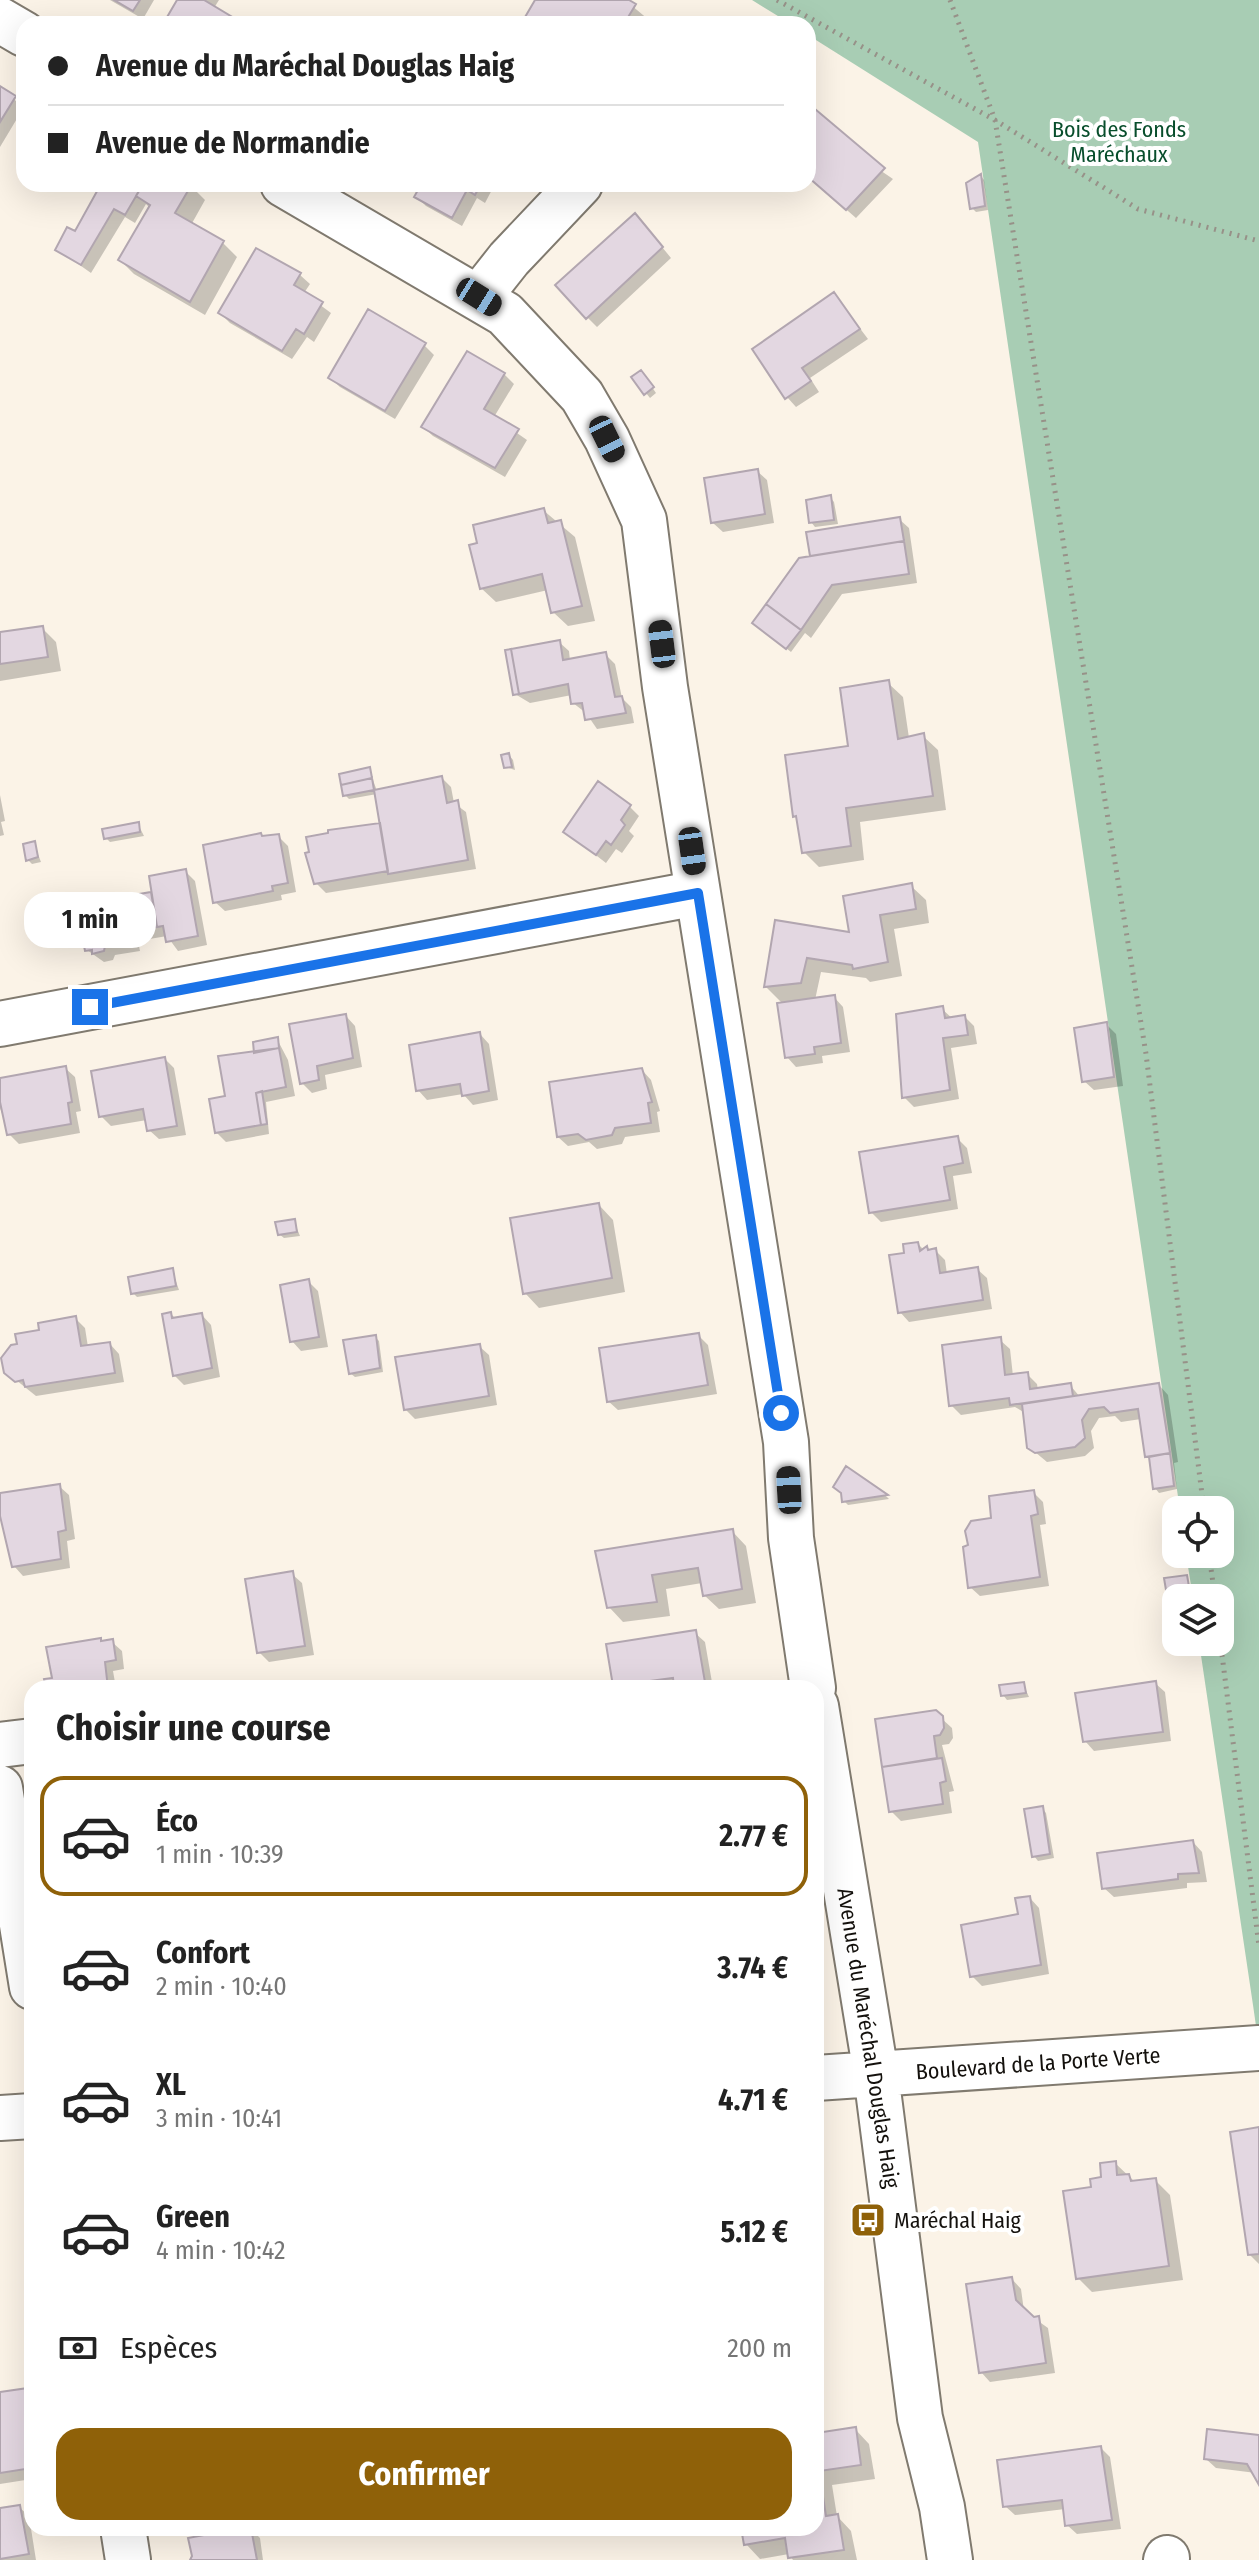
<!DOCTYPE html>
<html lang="fr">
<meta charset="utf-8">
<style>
:root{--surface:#fff;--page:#f6f6f6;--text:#222;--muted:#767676;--line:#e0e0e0;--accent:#8f6109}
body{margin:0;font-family:"Fira Sans Condensed",sans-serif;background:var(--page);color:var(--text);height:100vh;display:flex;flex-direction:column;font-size:30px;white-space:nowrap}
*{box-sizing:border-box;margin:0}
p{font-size:26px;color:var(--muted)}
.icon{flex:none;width:44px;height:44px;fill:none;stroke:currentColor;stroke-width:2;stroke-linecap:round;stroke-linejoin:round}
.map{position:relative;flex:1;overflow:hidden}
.drawer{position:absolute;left:24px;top:1680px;width:800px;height:856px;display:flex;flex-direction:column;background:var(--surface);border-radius:24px;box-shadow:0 8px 32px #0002}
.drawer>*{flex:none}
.banner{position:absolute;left:16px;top:16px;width:800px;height:176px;border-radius:24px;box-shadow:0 8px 32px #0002;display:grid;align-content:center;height:176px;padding:0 32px;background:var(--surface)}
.fabs{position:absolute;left:1162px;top:1496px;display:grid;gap:16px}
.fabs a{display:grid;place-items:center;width:72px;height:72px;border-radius:16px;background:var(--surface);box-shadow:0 8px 32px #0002;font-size:40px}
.end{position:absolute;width:36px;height:36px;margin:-18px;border:10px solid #1a73e8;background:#fff;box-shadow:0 0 0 4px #fff}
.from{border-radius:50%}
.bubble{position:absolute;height:56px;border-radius:24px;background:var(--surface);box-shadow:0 8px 32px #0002;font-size:26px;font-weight:700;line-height:56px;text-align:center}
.car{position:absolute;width:24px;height:48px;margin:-24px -12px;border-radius:10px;box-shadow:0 0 6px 2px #0007;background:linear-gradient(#222 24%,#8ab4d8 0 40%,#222 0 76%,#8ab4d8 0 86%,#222 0)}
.banner b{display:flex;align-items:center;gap:28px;height:76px;font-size:30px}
.banner b+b{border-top:2px solid var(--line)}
.banner i{width:20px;height:20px;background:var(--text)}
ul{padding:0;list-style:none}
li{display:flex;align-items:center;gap:24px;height:120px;margin:0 16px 12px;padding:0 16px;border:4px solid transparent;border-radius:24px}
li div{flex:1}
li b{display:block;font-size:30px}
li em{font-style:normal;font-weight:700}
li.active{border-color:var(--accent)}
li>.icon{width:72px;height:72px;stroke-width:1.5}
h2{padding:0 32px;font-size:36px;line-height:96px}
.pay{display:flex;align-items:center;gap:20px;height:88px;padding:0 32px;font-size:30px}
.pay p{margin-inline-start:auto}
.cta{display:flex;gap:16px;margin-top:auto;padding:16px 32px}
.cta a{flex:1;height:92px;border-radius:24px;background:var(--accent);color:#fff;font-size:32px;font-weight:700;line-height:92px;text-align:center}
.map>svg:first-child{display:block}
.green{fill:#a8cdb4}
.shadow{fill:#0003}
.building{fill:#e3d7e1;stroke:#b2a6b0;stroke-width:2}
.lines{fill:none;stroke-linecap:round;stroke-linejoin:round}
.minor-casing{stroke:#807a6f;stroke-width:48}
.path{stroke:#979188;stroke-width:5;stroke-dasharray:2 6;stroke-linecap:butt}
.minor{stroke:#fff;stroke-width:44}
.route{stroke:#1a73e8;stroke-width:10}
.labels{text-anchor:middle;stroke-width:8;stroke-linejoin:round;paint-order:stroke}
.park-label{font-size:22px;fill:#084e2c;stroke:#fff}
.street-label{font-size:22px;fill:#14110d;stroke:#fff}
.poi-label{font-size:22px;fill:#14110d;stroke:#fff;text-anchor:start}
</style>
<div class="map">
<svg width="1259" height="2560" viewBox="0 0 1259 2560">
<rect width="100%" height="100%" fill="#fbf3e7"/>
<path class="green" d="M752 0H1259V2026H1256L1253 2005 1199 1642H1220V1598H1193L1186 1554H1220V1510H1180L978 142 808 35V24H791Z"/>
<path class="shadow" d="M110 0H154L143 19Z
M179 0H219L214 8 241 24H165Z
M537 0H625L649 20 646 24H523Z
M0 89 24 107 0 147Z
M808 121 893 179 856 218 808 176Z
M981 176 984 180 988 210 976 212 972 208Z
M103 184H189L205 200 191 225 223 243 237 257 205 315 134 274 120 260 150 208 146 204 135 223 125 217 91 273 57 249 75 233Z
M405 184H492L494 186 485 203 477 198 462 226 426 206 417 197 418 194Z
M644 225 671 258 597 327 587 317Z
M257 251 300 275 310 284 304 293 331 313 314 342 307 337 292 359 230 323 220 313Z
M834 294 868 339 810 378 819 392 796 407 787 397Z
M424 345 434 355 395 419 340 387 330 378Z
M504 374 514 384 494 417 527 440 505 477 433 436 423 427Z
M645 377 656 393 650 398 634 378Z
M757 471 767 480 774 523 723 532 713 523Z
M830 497 834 502 838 524 815 527 811 522Z
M543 510 575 537 595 621 568 626 553 612 548 590 496 602 481 588Z
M899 519 909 528 917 583 842 594 811 638 805 633 791 652 759 627 812 558 808 534Z
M42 628 56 642 61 671 0 681V634Z
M559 642 569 651 570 661 606 655 615 664 622 698 631 707 634 723 597 729 586 713 573 703 572 695 530 703 515 694Z
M888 683 903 697 909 738 923 736 938 750 946 810 860 822 864 860 819 867 804 852 799 820 795 816 850 747Z
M509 755 513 760 515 770 506 767Z
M369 769 377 791 442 778 451 787 454 803 466 812 476 869 326 893 316 883 382 825 377 794 349 799 345 795Z
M0 795 5 821 1 822 4 835 0 836Z
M629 806 639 816 629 831 634 836 622 853 616 849 606 863 566 832Z
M138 824 144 836 110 842 106 838Z
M278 836 288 846 296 892 281 895 282 900 225 911 215 902 263 838Z
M34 844 41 862 32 864 28 860Z
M185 871 195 881 207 945 178 951 167 936 138 941 140 951 115 955 113 960 104 962 87 950 79 906 154 894Z
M911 886 926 900 929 923 894 929 902 976 870 982 866 978 821 972 815 1000 834 997 843 1007 850 1052 822 1056 823 1063 796 1067 787 1057 783 1004 766 987 777 922 852 935Z
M942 1009 953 1019 965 1017 974 1026 977 1044 951 1048 959 1099 914 1107 904 1097Z
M346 1016 355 1026 362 1067 325 1075 327 1089 312 1093 302 1083Z
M1106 1024 1116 1034 1123 1086 1094 1090 1084 1081Z
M480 1034 489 1044 498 1100 473 1105 463 1094 427 1100 418 1090Z
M277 1039 288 1060 295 1096 266 1102 269 1134 226 1142 216 1132 227 1098 256 1053Z
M165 1059 174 1068 186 1135 159 1139 149 1130 147 1120 111 1126 101 1116Z
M65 1068 75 1077 81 1111 76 1112 80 1133 19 1144 9 1134 0 1108V1080Z
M642 1070 651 1080 660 1111 657 1112 660 1132 625 1137 622 1144 597 1149 589 1142 568 1146 558 1137Z
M957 1138 967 1148 972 1173 953 1176 958 1209 881 1222 871 1212Z
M599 1205 613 1220 625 1292 539 1308 525 1293Z
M294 1221 300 1236 284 1238 279 1234Z
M918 1244 923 1249 935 1250 945 1260 947 1274 977 1269 987 1278 992 1309 909 1322 900 1312 906 1255Z
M172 1270 179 1290 137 1297 133 1293Z
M309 1282 318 1291 328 1347 301 1351 292 1341Z
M171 1314 176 1319 202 1315 211 1325 220 1377 184 1385 174 1375Z
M75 1318 85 1328 88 1347 110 1344 119 1354 124 1382 36 1396 6 1372 42 1332Z
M698 1335 708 1345 717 1394 618 1410 608 1401Z
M375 1337 379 1341 383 1372 355 1377 350 1373Z
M1000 1340 1010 1349 1013 1376 1027 1374 1037 1384 1038 1390 1070 1385 1080 1397 1159 1385 1168 1395 1178 1462 1174 1463 1177 1489 1159 1493 1155 1488 1141 1419 1121 1422 1115 1416 1099 1418 1091 1431 1094 1448 1085 1456 1047 1462 1029 1447 1025 1413 1015 1407 961 1415 951 1405Z
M479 1346 489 1355 497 1405 415 1419 405 1409Z
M847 1469 887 1497 889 1499 848 1505 844 1501Z
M59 1486 69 1495 75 1539 67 1541 70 1568 23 1576 14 1566 6 1524 0 1518V1495Z
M1033 1492 1043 1502 1046 1524 1040 1525 1049 1586 980 1596 970 1587 993 1520Z
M732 1531 746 1546 756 1603 719 1609 704 1595 702 1583 666 1589 670 1616 623 1622 609 1607 598 1552Z
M292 1574 302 1583 314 1655 269 1662 259 1652Z
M1186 1577 1193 1598H1176V1618L1171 1613 1166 1580Z
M695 1633 705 1642 713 1688 615 1685Z
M100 1640 112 1642 122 1651 124 1669 113 1671 116 1688H48Z
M1155 1683 1165 1692 1171 1741 1094 1751 1085 1741Z
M1023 1684 1029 1697 1007 1700 1003 1695Z
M941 1718 952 1728 953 1738 949 1744 942 1745 954 1791 949 1792 952 1813 901 1821 891 1811 878 1721Z
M1042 1808 1046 1813 1054 1858 1038 1861 1034 1856Z
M1193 1842 1202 1852 1207 1882 1187 1883V1888L1114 1897 1104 1888Z
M1030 1898 1039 1908 1049 1974 982 1986 972 1976 1020 1916Z
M1259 2129V2264L1249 2254Z
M1115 2163 1135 2182 1155 2180 1170 2195 1183 2280 1092 2292 1078 2278 1093 2188Z
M1012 2279 1021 2289 1024 2311 1048 2328 1055 2373 990 2382 981 2372Z
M27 2390 32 2394V2479L0 2484V2394Z
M855 2429 869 2444 875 2479 832 2485 837 2516 851 2531 857 2560H793L789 2554 760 2559 746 2544 743 2528H816V2435Z
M1259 2437V2480L1256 2473 1216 2468 1206 2459Z
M1101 2448 1110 2457 1121 2529 1077 2534 1067 2525 1065 2509 1015 2515 1005 2506Z
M19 2507 29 2516 36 2560H0V2511Z
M250 2528 260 2538 263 2560H192Z"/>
<path class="building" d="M114 0H140L133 11Z
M177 0H204L244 24H163Z
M535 0H629L636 4 624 24H585L575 18 571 24H521Z
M0 86 16 96 0 122Z
M815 109 885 168 846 210 808 177V118Z
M981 174 985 206 970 209 966 183Z
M101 184 142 186 125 215 114 209 81 265 55 250 67 227 75 231Z
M143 184H192L175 213 224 241 190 302 118 260 150 205 136 196Z
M406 184H481L475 195 467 190 452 218 414 197 418 190Z
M635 213 663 247 586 319 555 285Z
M256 248 301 273 294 285 323 302 304 334 296 329 282 351 218 313Z
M834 292 860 329 802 368 811 381 785 399 752 349Z
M368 309 426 343 385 411 328 378Z
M467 351 505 373 484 409 519 429 495 468 421 427Z
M641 370 654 387 644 395 631 377Z
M758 469 765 514 711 523 704 478Z
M831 495 834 520 809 523 806 500Z
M544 508 548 523 561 520 582 606 551 613 542 574 480 589 469 545 477 543 473 525Z
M900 517 904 541 810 556 806 532Z
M904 541 909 574 832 585 801 630 766 604 799 558Z
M766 604 801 630 786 649 752 623Z
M43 626 48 657 0 664V632Z
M560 640 563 660 606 652 615 697 622 696 626 713 585 720 582 703 571 704 568 684 519 694 511 649Z
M511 649 519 694 513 695 505 650Z
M889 680 898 739 924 733 933 796 846 808 851 846 802 853 796 816 793 817 785 755 848 746 840 688Z
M509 753 512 767 504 768 501 755Z
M370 767 372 778 341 785 339 774Z
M442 776 447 803 458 800 468 860 388 874 374 790Z
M372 778 374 790 343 796 341 785Z
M598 781 631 805 621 820 625 825 611 845 606 841 596 855 563 832Z
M139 822 140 832 104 839 102 829Z
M380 823 388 871 314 884 305 853 309 852 306 837 328 833V830Z
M261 833 262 836 279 834 288 883 272 886 273 891 213 903 203 845Z
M35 841 38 857 26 861 23 844Z
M186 869 198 936 166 942 163 926 157 927 149 876Z
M912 883 916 909 880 915 888 962 853 969 852 965 807 958 801 983 764 987 775 920 849 932 843 896Z
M151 892 157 927 130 932 132 942 105 946 104 951 92 954V950L85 951 76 905Z
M835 995 841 1043 814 1047 815 1054 785 1058 777 1003Z
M943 1006 945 1018 965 1015 968 1035 943 1038 950 1090 902 1098 896 1014Z
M346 1014 353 1058 317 1066 319 1080 300 1084 289 1024Z
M1107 1022 1114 1077 1082 1082 1074 1028Z
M480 1032 489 1091 462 1096 460 1084 416 1091 409 1045Z
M278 1037 279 1048 254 1053 253 1042Z
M279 1048 286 1087 256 1093 261 1125 215 1133 209 1099 225 1096 218 1056Z
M165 1057 177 1126 147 1131 143 1109 99 1117 91 1071Z
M66 1066 72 1102 68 1103 71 1124 7 1135 0 1102V1078Z
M642 1068 652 1102 648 1103 651 1123 615 1128 612 1135 586 1140 578 1134 557 1137 549 1082Z
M262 1091 267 1124 261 1125 256 1093Z
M958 1136 963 1163 944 1167 950 1200 869 1213 859 1152Z
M599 1203 612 1278 523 1294 510 1218Z
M295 1219 297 1232 278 1235 275 1222Z
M918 1242 920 1251 927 1246 928 1250 936 1248 940 1273 978 1267 983 1300 898 1313 889 1255 904 1253 903 1244Z
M173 1268 176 1286 131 1294 128 1277Z
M309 1279 319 1337 290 1342 280 1285Z
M171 1312 172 1318 202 1313 212 1368 173 1376 162 1314Z
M76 1316 81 1346 110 1342 115 1373 25 1387 23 1380 15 1382 4 1373 1 1358 11 1345 17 1344 15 1334 39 1330 38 1323Z
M699 1333 708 1385 607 1402 599 1348Z
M376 1335 380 1368 349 1374 343 1340Z
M1001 1337 1005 1375 1028 1372 1030 1389 1071 1383 1073 1396 1010 1405 1009 1398 949 1406 942 1345Z
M480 1344 489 1396 404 1410 395 1357Z
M1159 1383 1170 1453 1145 1457 1138 1409 1110 1413 1104 1407 1089 1409 1082 1420 1085 1438 1075 1447 1035 1453 1027 1448 1022 1404Z
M1170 1453 1174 1486 1153 1489 1149 1457Z
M846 1466 888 1495 842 1502 841 1493 833 1487Z
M60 1484 66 1530 58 1532 61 1559 12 1567 0 1516V1493Z
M1034 1490 1038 1514 1031 1516 1040 1577 968 1588 963 1547 968 1545 965 1531 971 1521 991 1518 989 1496Z
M733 1529 742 1589 703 1596 698 1568 652 1575 657 1602 607 1608 595 1551Z
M293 1571 305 1646 257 1653 245 1579Z
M1187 1575 1191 1598H1176V1613L1170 1614 1164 1578Z
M696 1630 706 1688H674L673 1678 613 1686 606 1644Z
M101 1638V1641L113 1639 116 1660 105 1662 108 1688H46L44 1679 52 1678 46 1647Z
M1156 1681 1163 1732 1083 1742 1075 1693Z
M1024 1682 1026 1693 1001 1696 999 1685Z
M936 1710 943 1716 944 1728 940 1735 934 1736 937 1758 882 1767 875 1719Z
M942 1758 946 1781 940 1783 943 1804 889 1812 882 1767Z
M1043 1806 1050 1854 1032 1857 1024 1809Z
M1193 1840 1199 1873 1178 1874V1879L1102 1889 1097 1853Z
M1030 1896 1041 1965 970 1977 961 1925 1018 1914 1015 1898Z
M1259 2127V2254L1248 2255 1230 2132Z
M1116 2161 1117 2175 1129 2174 1131 2181 1156 2178 1169 2266 1076 2279 1063 2191 1091 2187 1090 2179 1101 2177 1100 2163Z
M1012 2277 1016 2300 1034 2317 1039 2316 1046 2363 979 2373 966 2284Z
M28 2388 32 2468 0 2473V2392Z
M856 2427 861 2465 819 2471 826 2516 838 2514 844 2550 788 2558 785 2538 744 2545 741 2528H816V2433Z
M1207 2429 1259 2435V2485L1247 2464 1204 2459Z
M1101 2446 1112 2520 1065 2526 1062 2500 1003 2507 997 2460Z
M20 2505 29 2554 0 2559V2508Z
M241 2528H251L257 2560H190L192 2556 188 2538Z"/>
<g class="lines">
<defs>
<path id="minor" d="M0 20 24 34
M283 184 505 314 582 396 607 439 644 520 665 687 786 1442 791 1538 813 1688
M479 297 509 259 580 184
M0 1024 698 893
M816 1706 876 2074 920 2418 942 2507 950 2560
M0 1745 32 1741
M0 1788 32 1987
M816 2078 1259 2048
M0 2118 32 2116
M123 2528 128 2560
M1166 2560 1167 2558"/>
</defs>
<use href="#minor" class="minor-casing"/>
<path class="path" d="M777 0 995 120 1138 209 1259 241
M950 0 995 120 1146 1054 1204 1510
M1209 1554 1215 1598
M1220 1639 1259 1946"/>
<use href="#minor" class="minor"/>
</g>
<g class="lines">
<path class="route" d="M90 1007 698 893 781 1413"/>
</g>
<defs>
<symbol id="bus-square" viewBox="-11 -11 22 22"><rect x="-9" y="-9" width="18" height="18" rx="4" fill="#8f6109" stroke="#fff"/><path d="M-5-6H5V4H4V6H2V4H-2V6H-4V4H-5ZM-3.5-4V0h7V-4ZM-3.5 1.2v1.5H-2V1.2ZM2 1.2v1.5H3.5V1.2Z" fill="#fff"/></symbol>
</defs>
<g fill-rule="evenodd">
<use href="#bus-square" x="848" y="2200" width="40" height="40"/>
</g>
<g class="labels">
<g class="park-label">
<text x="1119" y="137">Bois des Fonds<tspan x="1119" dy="25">Maréchaux</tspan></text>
</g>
<g class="street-label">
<text transform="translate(869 2038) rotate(81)" y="8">Avenue du Maréchal Douglas Haig</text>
<text transform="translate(1038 2063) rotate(-4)" y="8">Boulevard de la Porte Verte</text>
</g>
<g class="poi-label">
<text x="894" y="2228">Maréchal Haig</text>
</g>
</g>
</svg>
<div class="fabs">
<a><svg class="icon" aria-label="locate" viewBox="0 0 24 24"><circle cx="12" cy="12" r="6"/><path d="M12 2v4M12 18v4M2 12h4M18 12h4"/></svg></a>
<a><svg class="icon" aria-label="layers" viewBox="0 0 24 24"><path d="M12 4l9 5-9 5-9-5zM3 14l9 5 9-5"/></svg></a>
</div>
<i class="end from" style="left:781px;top:1413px"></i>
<i class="end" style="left:90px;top:1007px"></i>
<div class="bubble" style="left:24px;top:892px;width:132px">1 min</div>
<i class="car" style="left:479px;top:297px;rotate:122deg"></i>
<i class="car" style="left:607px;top:439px;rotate:154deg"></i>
<i class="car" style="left:662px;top:644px;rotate:353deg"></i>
<i class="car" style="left:692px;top:851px;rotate:172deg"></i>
<i class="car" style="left:789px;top:1490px;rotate:357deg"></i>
<div class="banner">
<b><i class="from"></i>Avenue du Maréchal Douglas Haig</b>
<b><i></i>Avenue de Normandie</b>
</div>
<section class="drawer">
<h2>Choisir une course</h2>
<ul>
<li class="active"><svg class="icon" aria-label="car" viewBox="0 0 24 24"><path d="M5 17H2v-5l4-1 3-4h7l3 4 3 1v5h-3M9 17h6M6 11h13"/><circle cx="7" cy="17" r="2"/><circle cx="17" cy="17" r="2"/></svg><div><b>Éco</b><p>1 min · 10:39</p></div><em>2.77 €</em></li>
<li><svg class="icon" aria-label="car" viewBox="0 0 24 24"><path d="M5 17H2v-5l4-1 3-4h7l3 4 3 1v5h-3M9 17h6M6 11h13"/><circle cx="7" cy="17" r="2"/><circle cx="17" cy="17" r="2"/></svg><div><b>Confort</b><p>2 min · 10:40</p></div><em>3.74 €</em></li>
<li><svg class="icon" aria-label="car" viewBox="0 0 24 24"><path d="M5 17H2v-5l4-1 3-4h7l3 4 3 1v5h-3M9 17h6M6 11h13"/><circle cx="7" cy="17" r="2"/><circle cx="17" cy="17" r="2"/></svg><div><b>XL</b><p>3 min · 10:41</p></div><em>4.71 €</em></li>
<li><svg class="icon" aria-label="car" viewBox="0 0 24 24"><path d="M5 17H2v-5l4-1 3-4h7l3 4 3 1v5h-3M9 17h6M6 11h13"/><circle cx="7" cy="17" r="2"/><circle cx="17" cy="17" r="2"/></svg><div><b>Green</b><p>4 min · 10:42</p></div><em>5.12 €</em></li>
</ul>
<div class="pay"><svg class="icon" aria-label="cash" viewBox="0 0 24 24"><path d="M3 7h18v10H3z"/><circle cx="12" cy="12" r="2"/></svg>Espèces<p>200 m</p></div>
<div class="cta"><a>Confirmer</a></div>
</section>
</div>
